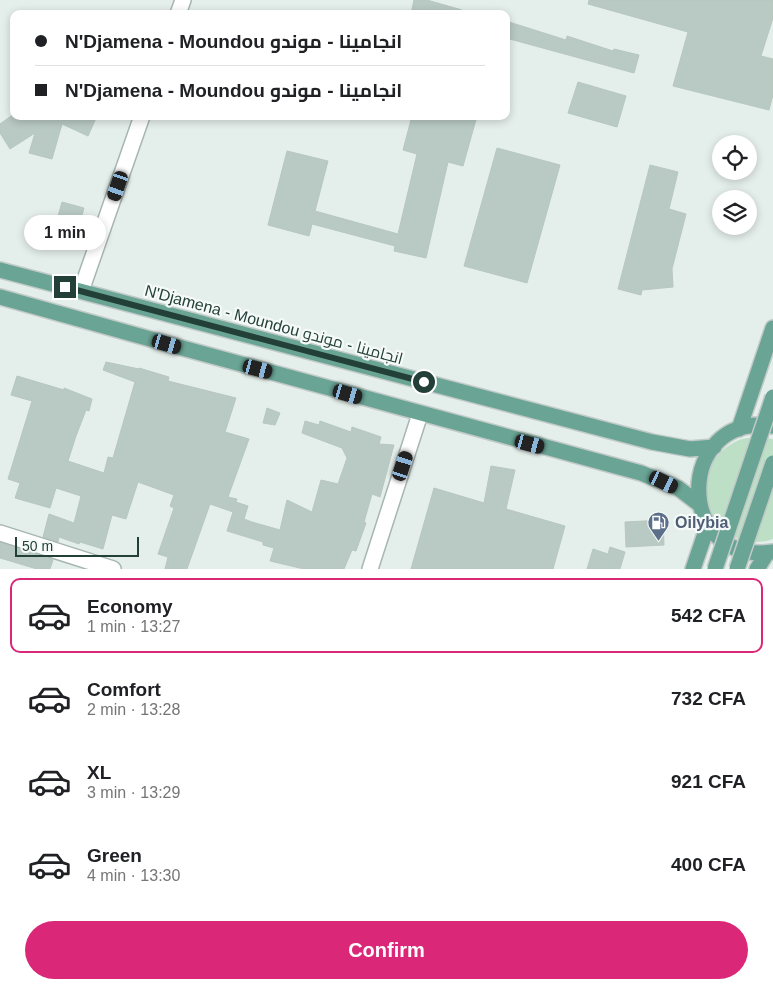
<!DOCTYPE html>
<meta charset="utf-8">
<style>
:root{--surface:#fff;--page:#f2f2f2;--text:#202124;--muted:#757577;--line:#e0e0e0;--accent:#db2777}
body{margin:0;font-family:Arial,Cairo,sans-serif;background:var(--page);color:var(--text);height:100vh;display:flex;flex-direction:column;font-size:19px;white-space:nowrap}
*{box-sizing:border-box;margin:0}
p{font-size:16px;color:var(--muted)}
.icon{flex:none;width:28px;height:28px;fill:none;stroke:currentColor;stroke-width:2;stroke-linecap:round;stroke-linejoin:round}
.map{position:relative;height:569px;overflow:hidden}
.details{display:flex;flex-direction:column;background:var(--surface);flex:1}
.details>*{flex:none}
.guide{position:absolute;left:10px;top:10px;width:500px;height:110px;border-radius:10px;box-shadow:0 2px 8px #0003;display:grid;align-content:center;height:110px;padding:0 25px;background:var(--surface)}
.buttons{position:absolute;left:712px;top:135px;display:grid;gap:10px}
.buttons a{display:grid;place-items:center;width:45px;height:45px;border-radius:50%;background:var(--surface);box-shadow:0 2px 8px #0003;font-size:25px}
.scale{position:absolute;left:15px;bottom:12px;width:124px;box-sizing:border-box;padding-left:5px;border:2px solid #234038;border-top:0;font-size:14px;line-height:18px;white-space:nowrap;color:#234038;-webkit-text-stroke:4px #f5faf8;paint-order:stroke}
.end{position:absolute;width:22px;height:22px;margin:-11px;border:6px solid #234038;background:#fff;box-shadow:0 0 0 2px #fff}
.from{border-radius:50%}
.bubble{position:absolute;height:35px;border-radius:18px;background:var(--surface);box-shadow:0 2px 8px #0003;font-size:16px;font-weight:800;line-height:35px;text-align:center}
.car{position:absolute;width:15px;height:30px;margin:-15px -8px;border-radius:6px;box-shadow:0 0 4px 1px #0007;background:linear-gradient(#222 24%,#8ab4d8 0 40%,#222 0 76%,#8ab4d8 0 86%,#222 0)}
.guide b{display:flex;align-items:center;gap:18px;height:48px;font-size:19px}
.guide b+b{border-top:1px solid var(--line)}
.guide i{width:12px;height:12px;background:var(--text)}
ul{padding:9px 0 0;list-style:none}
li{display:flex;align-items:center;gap:15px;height:75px;margin:0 10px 8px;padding:0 15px;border:2px solid transparent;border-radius:10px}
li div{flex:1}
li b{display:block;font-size:19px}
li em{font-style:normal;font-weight:800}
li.current{border-color:var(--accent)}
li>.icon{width:45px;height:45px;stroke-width:1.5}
.cta{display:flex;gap:10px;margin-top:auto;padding:10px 25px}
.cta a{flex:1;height:58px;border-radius:30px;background:var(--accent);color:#fff;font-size:20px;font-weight:800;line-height:58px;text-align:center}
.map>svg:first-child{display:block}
.green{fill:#bddfc6}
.building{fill:#b9c9c3;stroke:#b7c8c0}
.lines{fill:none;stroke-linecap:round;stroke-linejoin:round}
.street-casing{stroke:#a6b6b1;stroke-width:18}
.primary-casing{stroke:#c1cac7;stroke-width:18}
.street{stroke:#fff;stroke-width:15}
.primary{stroke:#69a494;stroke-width:15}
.primary-bridge-casing{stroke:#c1cac7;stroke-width:18;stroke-linecap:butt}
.primary-bridge{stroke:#69a494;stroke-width:15}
.route{stroke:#234038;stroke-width:6}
.labels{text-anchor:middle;stroke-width:4.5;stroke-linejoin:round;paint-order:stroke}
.street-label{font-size:16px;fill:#234038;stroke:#f5faf8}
.service-label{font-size:16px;font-weight:bold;fill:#4e5e75;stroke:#f5faf8;text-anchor:start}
</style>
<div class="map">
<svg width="773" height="569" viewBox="0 0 773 569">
<rect width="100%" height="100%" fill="#e4eeea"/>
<path class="green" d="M756 437 773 439V539C712 560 678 469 737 441 743 438 750 438 756 437Z"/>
<path class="building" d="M414 0H427L462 10 461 14H411Z
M589 0H773V18L761 56 773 59V95L769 110 673 86 688 32 588 4Z
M506 21 566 40 567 36 613 51 614 49 639 55 634 73 506 38Z
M578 82 626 96 617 127 568 113Z
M11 116H97L88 136 62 124 52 159 29 153 35 133 10 149 0 133V124Z
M412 116H477L463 166 448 162 426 258 394 251 395 246 312 224 309 236 268 225 287 151 328 161 315 211 398 234 417 154 403 150Z
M497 148 560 165 527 283 464 266Z
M650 165 678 172 669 209 686 214 672 269 673 287 642 290 641 295 618 289Z
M62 202 84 208 77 233 55 227Z
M106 362 139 369V368L169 377 168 381 236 398 225 432 249 439 228 497 237 499 236 502 248 506 244 519 252 522 280 530 287 500 312 512 321 480 338 484 347 458 342 448 302 433 305 421 319 425 320 421 351 432 352 427 381 437 379 444 394 445 380 497 372 494 364 522 366 523 356 551 352 550 344 569H304L270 561 274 548 263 545V542L227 531 233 512 210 504 187 569H165L168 557 158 554 174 508 170 506 174 495 138 482 126 519 112 515 103 549 80 542 79 544 59 537 58 542 43 537 49 514 74 523 81 496 56 488 50 508 15 498 20 483 8 479 32 401 11 395 17 376 64 390V388L92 399 89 411 86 410 76 436 68 461 104 473 108 457 113 458 135 382 103 370Z
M267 408 280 413 275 425 263 423Z
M491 466 515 470 506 509 565 526 553 569H411L434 488 484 503Z
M663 520 664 545 626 547 625 522Z
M0 543 53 560 50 569H37L0 558Z
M610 547 625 552 620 569H587L593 549 608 554Z"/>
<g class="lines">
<defs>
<path id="street" d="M178 14 183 0
M81 291 142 116
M0 533 113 569
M370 569 420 414"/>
<path id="primary" d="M0 270 652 442 690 449 714 447
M0 297 186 349 641 473 678 488 699 504
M773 426C675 412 673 566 773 552
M739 429 773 328
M693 569 708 525
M757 569 767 553"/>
</defs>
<use href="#street" class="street-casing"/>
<use href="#primary" class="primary-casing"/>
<use href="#street" class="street"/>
<use href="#primary" class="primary"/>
<defs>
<path id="primary-bridge" d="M715 569 773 397
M737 569 773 463"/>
</defs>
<use href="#primary-bridge" class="primary-bridge-casing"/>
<use href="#primary-bridge" class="primary-bridge"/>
</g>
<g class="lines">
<path class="route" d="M65 287 424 382"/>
</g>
<defs>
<symbol id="fuel-pin" viewBox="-11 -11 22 30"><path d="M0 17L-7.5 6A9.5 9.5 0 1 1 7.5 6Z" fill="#5c6f8a" stroke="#f5faf8"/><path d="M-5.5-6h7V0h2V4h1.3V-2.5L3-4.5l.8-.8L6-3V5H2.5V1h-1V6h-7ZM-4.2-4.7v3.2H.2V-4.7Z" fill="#fff"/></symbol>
</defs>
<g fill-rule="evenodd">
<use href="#fuel-pin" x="646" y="510" width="25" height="34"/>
</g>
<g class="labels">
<g class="street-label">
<text transform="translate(274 324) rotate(15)" y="6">N'Djamena - Moundou انجامينا - موندو</text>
</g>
<g class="service-label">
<text x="675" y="528">Oilybia</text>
</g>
</g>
</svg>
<div class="buttons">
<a><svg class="icon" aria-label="locate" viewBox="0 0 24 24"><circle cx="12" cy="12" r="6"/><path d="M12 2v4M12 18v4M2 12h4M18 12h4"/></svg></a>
<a><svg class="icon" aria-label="layers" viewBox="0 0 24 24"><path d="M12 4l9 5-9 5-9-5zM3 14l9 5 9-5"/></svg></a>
</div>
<div class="scale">50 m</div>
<i class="end from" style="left:424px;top:382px"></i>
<i class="end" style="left:65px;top:287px"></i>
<div class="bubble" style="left:24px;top:215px;width:82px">1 min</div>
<i class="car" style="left:118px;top:186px;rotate:199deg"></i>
<i class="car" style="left:167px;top:344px;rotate:106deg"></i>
<i class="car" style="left:258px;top:369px;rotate:105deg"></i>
<i class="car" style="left:348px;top:394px;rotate:106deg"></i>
<i class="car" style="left:530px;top:444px;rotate:105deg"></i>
<i class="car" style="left:403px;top:466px;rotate:18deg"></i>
<i class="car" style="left:664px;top:482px;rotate:116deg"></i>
<div class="guide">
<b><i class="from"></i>N'Djamena - Moundou انجامينا - موندو</b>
<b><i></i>N'Djamena - Moundou انجامينا - موندو</b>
</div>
</div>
<section class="details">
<ul>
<li class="current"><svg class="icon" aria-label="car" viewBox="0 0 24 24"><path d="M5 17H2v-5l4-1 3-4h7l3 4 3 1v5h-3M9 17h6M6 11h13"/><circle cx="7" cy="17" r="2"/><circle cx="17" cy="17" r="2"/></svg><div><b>Economy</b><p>1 min · 13:27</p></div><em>542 CFA</em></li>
<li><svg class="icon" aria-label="car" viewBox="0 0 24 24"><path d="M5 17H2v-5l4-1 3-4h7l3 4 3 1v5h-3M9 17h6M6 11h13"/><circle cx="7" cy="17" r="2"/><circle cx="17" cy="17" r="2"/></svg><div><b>Comfort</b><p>2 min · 13:28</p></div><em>732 CFA</em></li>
<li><svg class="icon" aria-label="car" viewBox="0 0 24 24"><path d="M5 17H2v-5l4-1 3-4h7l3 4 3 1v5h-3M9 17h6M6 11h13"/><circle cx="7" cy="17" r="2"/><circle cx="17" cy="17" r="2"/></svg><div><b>XL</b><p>3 min · 13:29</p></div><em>921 CFA</em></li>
<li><svg class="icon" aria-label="car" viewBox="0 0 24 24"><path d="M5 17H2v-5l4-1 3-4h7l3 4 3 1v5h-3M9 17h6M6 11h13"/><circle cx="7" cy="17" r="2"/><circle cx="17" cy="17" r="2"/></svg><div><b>Green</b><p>4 min · 13:30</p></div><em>400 CFA</em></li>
</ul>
<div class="cta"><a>Confirm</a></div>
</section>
